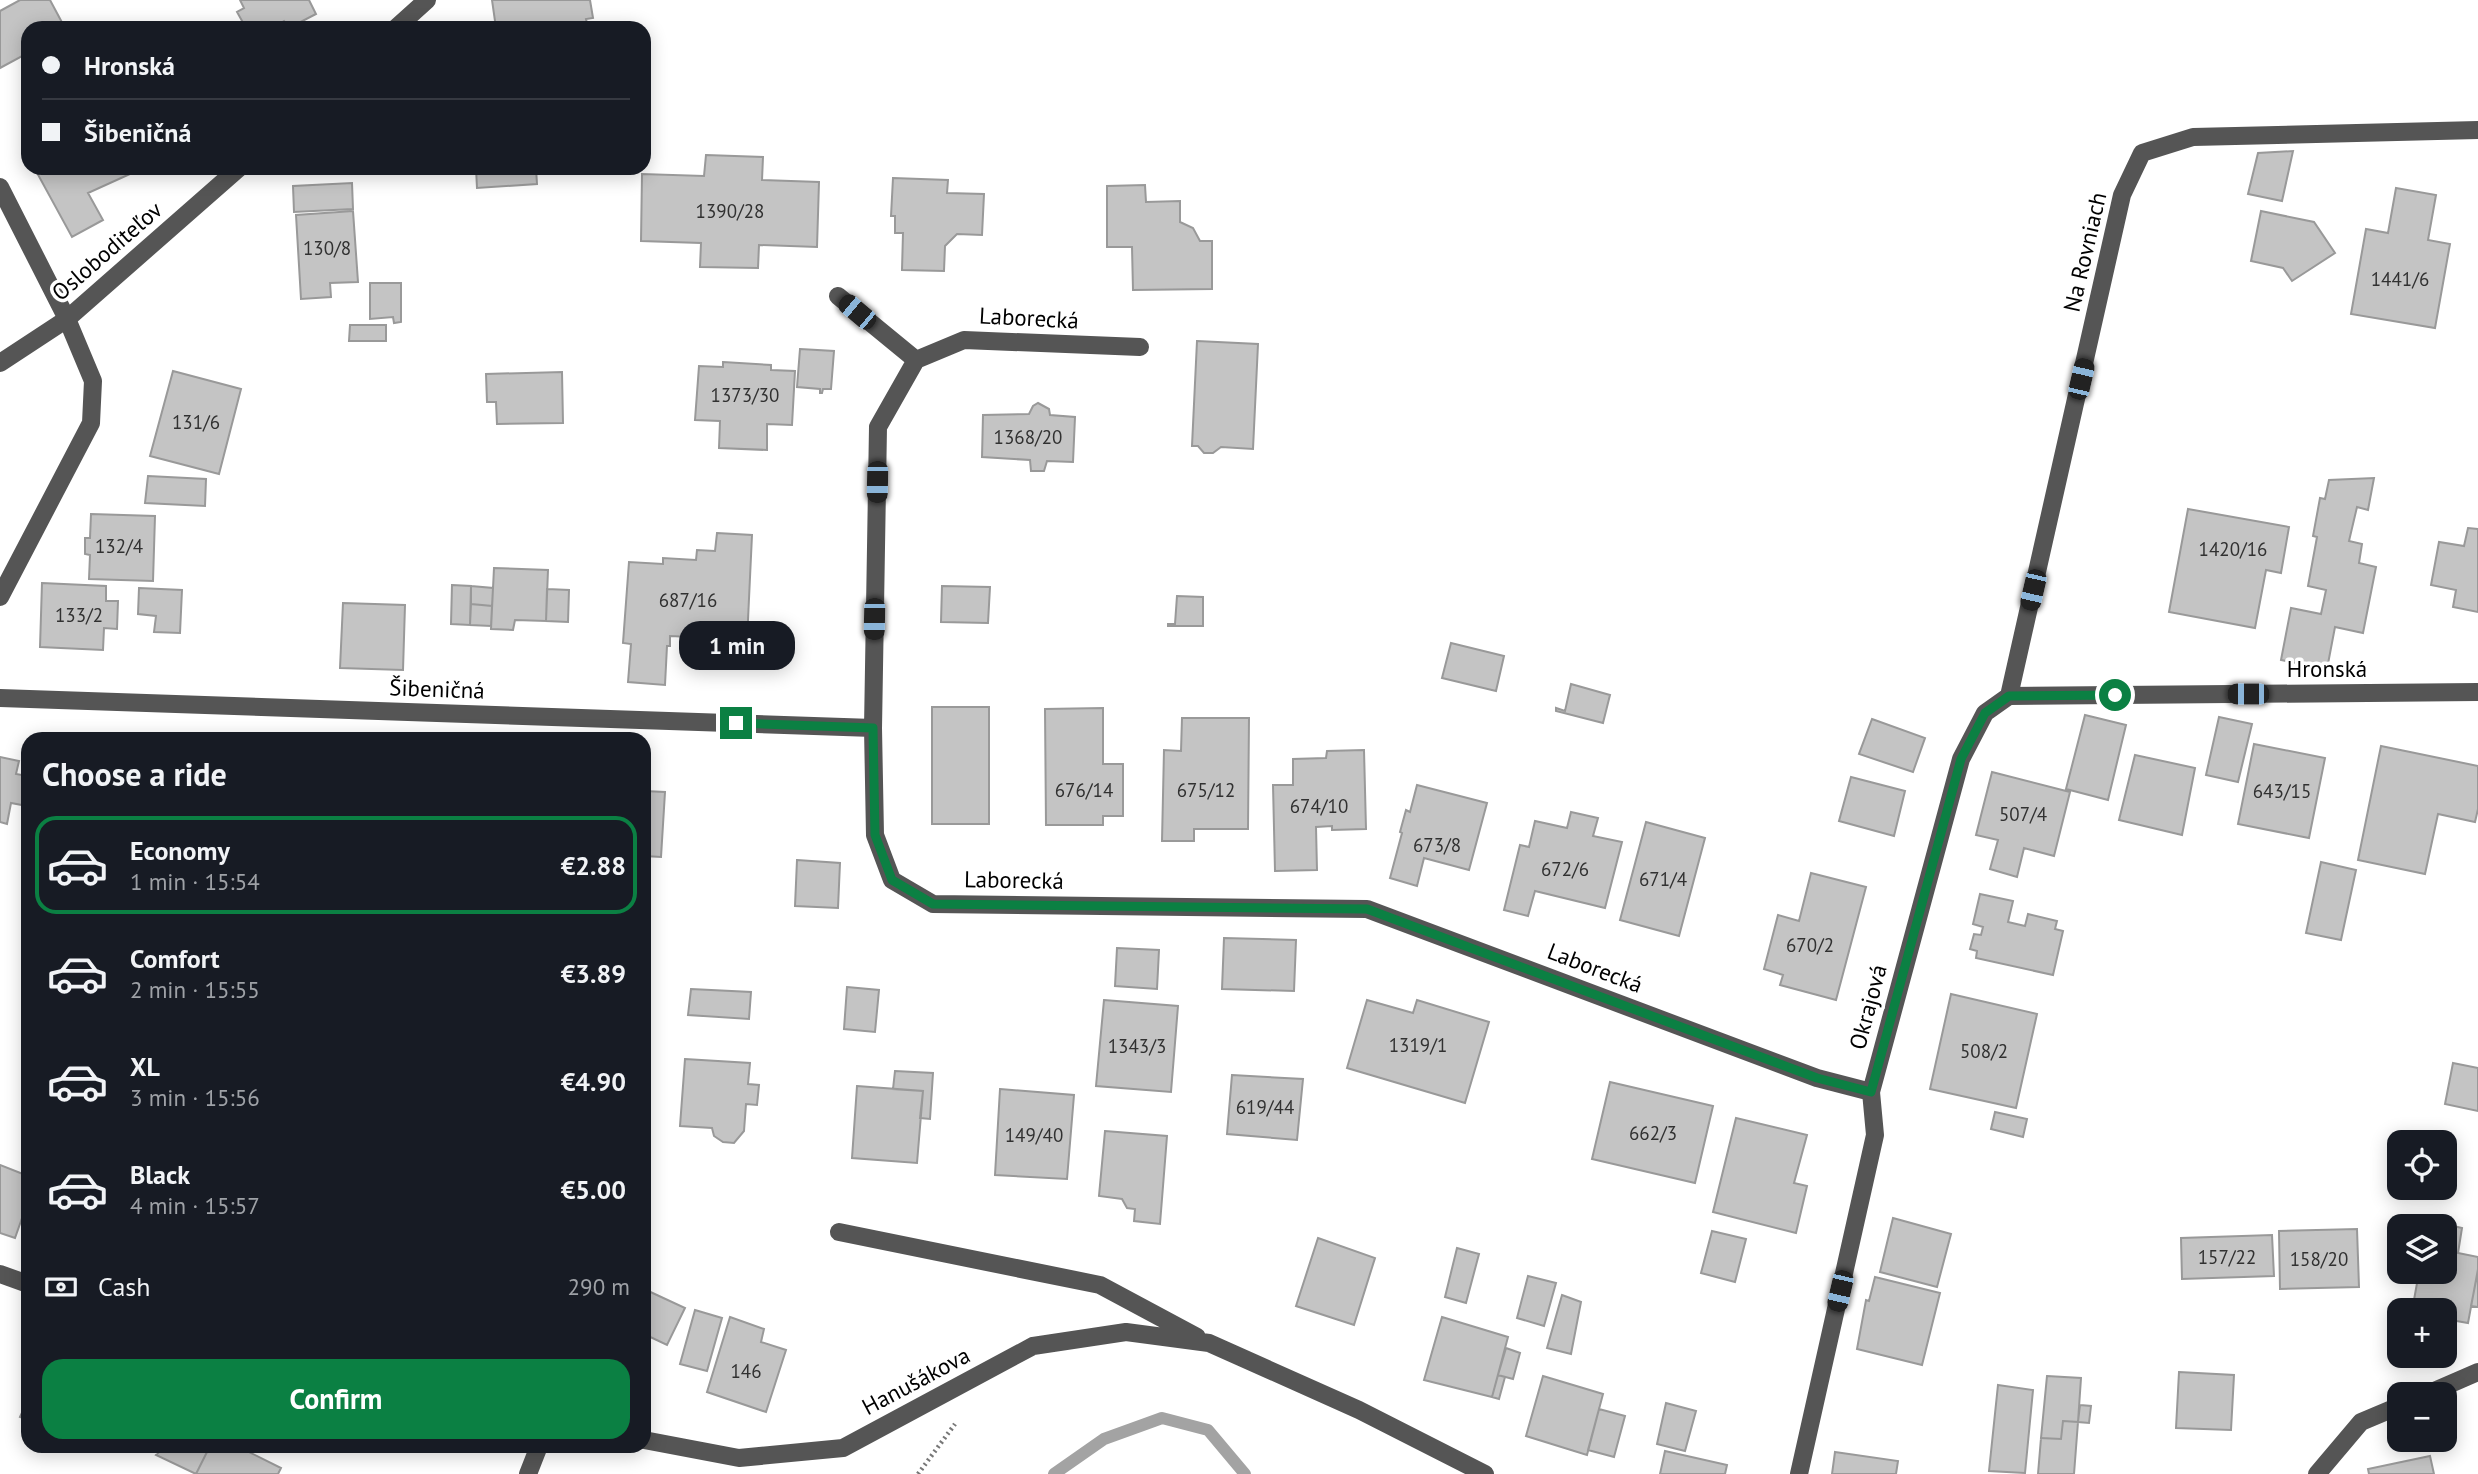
<!DOCTYPE html>
<meta charset="utf-8">
<style>
:root{--surface:#171b24;--page:#20242c;--text:#f1f3f6;--muted:#9ea1a6;--line:#363941;--accent:#0b8043}
body{margin:0;font-family:"PT Sans",sans-serif;background:var(--page);color:var(--text);height:100vh;display:flex;flex-direction:column;font-size:26px;white-space:nowrap}
*{box-sizing:border-box;margin:0}
p{font-size:23px;color:var(--muted)}
.icon{flex:none;width:38px;height:38px;fill:none;stroke:currentColor;stroke-width:2;stroke-linecap:round;stroke-linejoin:round}
.map{position:relative;flex:1;overflow:hidden}
.sheet{position:absolute;left:21px;top:732px;width:630px;height:721px;display:flex;flex-direction:column;background:var(--surface);border-radius:21px;box-shadow:0 4px 18px #0003}
.sheet>*{flex:none}
.banner{position:absolute;left:21px;top:21px;width:630px;height:154px;border-radius:21px;box-shadow:0 4px 18px #0003;display:grid;align-content:center;height:154px;padding:0 21px;background:var(--surface)}
.controls{position:absolute;left:2387px;top:1130px;display:grid;gap:14px}
.controls a{display:grid;place-items:center;width:70px;height:70px;border-radius:14px;background:var(--surface);box-shadow:0 4px 18px #0003;font-size:35px}
.end{position:absolute;width:32px;height:32px;margin:-16px;border:9px solid #0b8043;background:#fff;box-shadow:0 0 0 4px #fff}
.from{border-radius:50%}
.bubble{position:absolute;height:49px;border-radius:21px;background:var(--surface);box-shadow:0 4px 18px #0003;font-size:23px;font-weight:600;line-height:49px;text-align:center}
.car{position:absolute;width:21px;height:42px;margin:-21px -10px;border-radius:9px;box-shadow:0 0 5px 2px #0007;background:linear-gradient(#222 24%,#8ab4d8 0 40%,#222 0 76%,#8ab4d8 0 86%,#222 0)}
.banner b{display:flex;align-items:center;gap:24px;height:66px;font-size:26px}
.banner b+b{border-top:2px solid var(--line)}
.banner i{width:18px;height:18px;background:var(--text)}
ul{padding:0;list-style:none}
li{display:flex;align-items:center;gap:21px;height:98px;margin:0 14px 10px;padding:0 7px;border:4px solid transparent;border-radius:21px}
li div{flex:1}
li b{display:block;font-size:26px}
li em{font-style:normal;font-weight:600}
li.active{border-color:var(--accent)}
li>.icon{width:63px;height:63px;stroke-width:1.5}
h2{padding:0 21px;font-size:32px;line-height:84px}
.pay{display:flex;align-items:center;gap:18px;height:77px;padding:0 21px;font-size:26px}
.pay p{margin-inline-start:auto}
.action{display:flex;gap:14px;margin-top:auto;padding:14px 21px}
.action a{flex:1;height:80px;border-radius:21px;background:var(--accent);color:#fff;font-size:28px;font-weight:600;line-height:80px;text-align:center}
.map>svg:first-child{display:block}
.lines{fill:none;stroke-linecap:round;stroke-linejoin:round}
.stream{stroke:#a3a3a3;stroke-width:12}
.building{fill:#c4c4c4;stroke:#999;stroke-width:2}
.path{stroke:#777;stroke-width:4.5;stroke-dasharray:2 3.5;stroke-linecap:butt}
.minor{stroke:#555;stroke-width:18}
.route{stroke:#0b8043;stroke-width:9}
.labels{text-anchor:middle;stroke-width:7;stroke-linejoin:round;paint-order:stroke}
.number-label{font-size:19px;fill:#313131}
.street-label{font-size:23px;fill:#000;stroke:#fff}
</style>
<div class="map">
<svg width="2478" height="1474" viewBox="0 0 2478 1474">
<rect width="100%" height="100%" fill="#fff"/>
<g class="lines">
<path class="stream" d="M1054 1474 1104 1439 1162 1418 1208 1430 1245 1474"/>
</g>
<path class="building" d="M20 0H50L65 28H28V53L0 68V11Z
M240 0H309L316 14 289 28 284 21 273 28H246L237 12 244 8Z
M492 0H590L593 18 586 19 588 28H496Z
M2293 151 2282 201 2248 194 2258 153Z
M706 155 763 157 762 180 819 182 817 247 759 245 758 268 700 267 701 243 641 241 642 174 704 176Z
M42 168H127L130 174 88 193 103 220 72 237 36 171Z
M476 168H536L537 184 477 188Z
M893 178 948 180 947 193 984 194 982 235 957 234 945 246 944 271 902 270 903 233H895V216H891Z
M352 183 353 209 294 212 293 186Z
M1145 185 1146 202 1180 201V222L1193 228 1200 241H1212V289L1133 290 1132 247H1107V186Z
M2396 188 2436 195 2428 240 2450 244 2435 328 2351 314 2366 229 2388 233Z
M353 211 358 282 330 283 331 297 301 299 296 215Z
M2261 211 2314 222 2335 253 2292 281 2283 268 2251 261Z
M370 283H401V322L394 323 393 317 370 319Z
M350 325H386V341H349Z
M1197 341 1258 344 1253 449 1221 447 1213 453H1204L1198 446H1192Z
M800 349 834 351 831 389H823L822 393H820V389L797 387Z
M723 362 771 365V370L795 371 792 425 767 424V450L719 448 720 421 695 420 699 366 723 367Z
M173 371 241 389 219 474 150 456Z
M562 372 563 423 497 424 496 402H487L486 374Z
M1038 403 1049 409 1050 415 1075 417 1073 462 1047 461 1044 471H1031L1030 460 982 457 983 415 1029 414 1033 406Z
M148 476 206 479 205 506 145 503Z
M2374 478 2368 510 2357 507 2349 541 2362 544 2359 563 2376 567 2363 633 2335 627 2327 669 2281 660 2291 608 2321 614 2326 590 2308 586 2317 537 2313 536 2320 498 2325 499 2329 480Z
M2188 509 2289 527 2281 573 2266 570 2255 628 2169 612Z
M91 514 155 516 153 581 89 579 90 555 85 554V538H90Z
M2468 528 2478 529V612L2453 607 2456 590 2431 585 2439 542 2464 546Z
M717 533 752 535 747 641 710 639V648L690 647 691 637 670 636V646H667L665 685 628 682 631 644 623 643 629 562 663 564V558L696 560 697 550 715 551Z
M494 568 548 570 546 621 515 620 513 630 491 629Z
M42 583 106 586V601H118L117 629 104 628 103 650 40 647Z
M452 585 471 586 470 625 451 624Z
M471 586 493 588 492 606 471 604Z
M942 586 990 587 988 623 941 622Z
M139 588 182 590 180 633 154 632 156 616 138 614Z
M547 589 569 590 568 622 546 621Z
M1177 596 1203 597V626H1168V624H1175Z
M343 603 405 605 403 670 340 668Z
M471 604 492 606 491 626 470 625Z
M1451 643 1504 656 1496 691 1442 678Z
M1571 684 1610 695 1603 723 1556 711V708L1565 711Z
M932 707H989V824H932Z
M1103 708V764H1123V816H1103V825H1046L1045 709Z
M2085 715 2126 725 2108 800 2066 789Z
M2219 717 2252 724 2238 782 2206 775Z
M1182 718H1249L1248 829H1194V841H1162L1164 750 1181 751Z
M1872 719 1925 738 1913 772 1859 754Z
M2254 744 2325 758 2309 838 2238 824Z
M2381 746 2478 766V809L2475 822 2438 814 2425 874 2358 860Z
M1364 750 1366 829 1332 830V826L1316 827 1317 870 1275 871 1273 785H1293V759L1326 758 1327 751Z
M2135 755 2195 768 2182 835 2119 820Z
M0 757 19 761 16 774 28 776 27 806 11 803 7 824 0 822Z
M1992 772 2070 792 2054 856 2024 848 2017 877 1990 869 1998 840 1976 835Z
M1851 777 1905 791 1894 836 1839 821Z
M1417 785 1487 803 1469 870 1424 858 1417 886 1390 878 1402 833 1400 832 1406 810 1410 812Z
M644 791 665 792 661 857 644 856Z
M1571 812 1598 818 1593 836 1622 842 1605 908 1535 891 1528 916 1504 910 1520 845 1529 847 1535 821 1567 828Z
M1646 822 1705 838 1679 936 1620 920Z
M797 860 840 863 838 908 795 906Z
M2321 862 2356 870 2341 940 2306 933Z
M1811 873 1866 887 1836 1000 1780 985 1783 975 1764 969 1778 915 1799 921Z
M1980 894 2013 901 2008 922 2025 926 2028 914 2057 921 2055 929 2063 931 2053 975 1976 958 1977 951 1970 949 1974 934 1981 935 1983 927 1973 924Z
M1224 938 1296 940 1294 991 1222 989Z
M1117 948 1159 950 1157 989 1115 986Z
M847 987 879 990 875 1032 844 1029Z
M691 989 751 992 749 1019 688 1015Z
M1951 994 2037 1014 2016 1108 1930 1089Z
M1104 1000 1178 1006 1171 1092 1096 1086Z
M1367 1000 1413 1013 1417 1000 1489 1022 1465 1103 1347 1068Z
M685 1059 750 1063 748 1084 759 1085 757 1105 746 1104 744 1131 734 1143 723 1142 714 1136 712 1128 680 1126Z
M2453 1063 2478 1068V1111L2445 1104Z
M895 1071 933 1073 930 1119 920 1118 923 1091 893 1089Z
M1232 1075 1303 1079 1297 1140 1227 1134Z
M1610 1082 1713 1106 1695 1183 1592 1159Z
M857 1086 923 1091 917 1163 852 1158Z
M1000 1089 1074 1095 1067 1179 995 1175Z
M1995 1112 2027 1119 2023 1137 1991 1129Z
M1736 1118 1807 1135 1794 1183 1807 1186 1796 1233 1713 1212Z
M1105 1131 1167 1136 1160 1224 1134 1221 1135 1209 1127 1208 1122 1199 1099 1196Z
M0 1165 28 1176V1201L15 1238 0 1233Z
M1893 1218 1951 1234 1937 1287 1880 1272Z
M2428 1220 2462 1228 2458 1253 2478 1257V1269L2468 1323 2445 1319V1311H2412L2419 1272H2445V1227H2427Z
M2357 1229 2359 1287 2280 1289 2279 1231Z
M1712 1231 1746 1239 1735 1282 1701 1273Z
M2272 1235 2274 1276 2182 1279 2181 1238Z
M1318 1238 1375 1258 1354 1325 1296 1306Z
M1457 1248 1479 1254 1466 1303 1445 1297Z
M2478 1271V1307L2471 1306Z
M1528 1276 1556 1283 1544 1326 1517 1318Z
M1875 1277 1940 1293 1922 1365 1857 1349 1866 1300 1869 1301Z
M644 1289 685 1308 667 1345 644 1334Z
M1562 1295 1581 1302 1571 1354 1547 1348Z
M695 1310 722 1318 707 1371 680 1364Z
M730 1317 764 1329 761 1342 786 1350 766 1412 707 1392Z
M1442 1317 1508 1337 1492 1397 1424 1380Z
M1506 1348 1520 1353 1513 1379 1498 1375Z
M2179 1372 2234 1375 2231 1430 2176 1428Z
M1498 1375 1505 1377 1499 1399 1492 1397Z
M1543 1376 1603 1394 1587 1455 1526 1436Z
M2047 1376 2081 1378 2078 1422 2063 1421 2061 1439 2041 1438Z
M1998 1385 2033 1390 2025 1473 1989 1471Z
M28 1400V1420L20 1417Z
M1666 1403 1696 1411 1685 1451 1657 1444Z
M2080 1405 2091 1406 2089 1423 2078 1422Z
M1599 1409 1625 1416 1614 1457 1588 1450Z
M2063 1421 2078 1422 2074 1474H2038L2041 1438 2061 1439Z
M145 1446H210L196 1474 156 1455 158 1453Z
M210 1446H237L281 1468 278 1474H196Z
M1665 1451 1727 1465 1725 1474H1660Z
M1835 1452 1898 1461 1896 1474H1832Z
M2430 1456 2434 1474H2369L2368 1469Z"/>
<g class="lines">
<path class="path" d="M918 1474 955 1424"/>
<path class="minor" d="M396 28 427 0
M0 187 67 319 93 381 91 423 0 597
M838 296 916 360
M1140 347 964 340 916 360 878 427 873 728 875 835 892 880 933 904 1367 909 1817 1078 1871 1092
M0 363 67 319 239 168
M2009 696 2122 195 2142 153 2193 137 2478 130
M2009 696 2478 692
M0 698 873 728
M839 1232 1100 1285 1197 1337
M0 1274 28 1284
M2425 1395 2478 1372
M644 1440 739 1458 843 1448 1033 1346 1126 1332 1209 1343 1359 1410 1485 1474
M528 1474 539 1446
M1799 1474 1875 1135 1871 1092 1961 759 1985 713 2009 696
M2317 1474 2361 1422 2399 1406"/>
</g>
<g class="lines">
<path class="route" d="M736 723 873 728 875 835 892 880 933 904 1367 909 1817 1078 1871 1092 1961 759 1985 713 2009 696 2115 695"/>
</g>
<g class="labels">
<g class="number-label">
<text x="730" y="218">1390/28</text>
<text x="327" y="255">130/8</text>
<text x="2400" y="286">1441/6</text>
<text x="745" y="402">1373/30</text>
<text x="196" y="429">131/6</text>
<text x="1028" y="444">1368/20</text>
<text x="119" y="553">132/4</text>
<text x="2233" y="556">1420/16</text>
<text x="688" y="607">687/16</text>
<text x="79" y="622">133/2</text>
<text x="1084" y="797">676/14</text>
<text x="1206" y="797">675/12</text>
<text x="2282" y="798">643/15</text>
<text x="1319" y="813">674/10</text>
<text x="2023" y="821">507/4</text>
<text x="1437" y="852">673/8</text>
<text x="1565" y="876">672/6</text>
<text x="1663" y="886">671/4</text>
<text x="1810" y="952">670/2</text>
<text x="1418" y="1052">1319/1</text>
<text x="1137" y="1053">1343/3</text>
<text x="1984" y="1058">508/2</text>
<text x="1265" y="1114">619/44</text>
<text x="1653" y="1140">662/3</text>
<text x="1034" y="1142">149/40</text>
<text x="2227" y="1264">157/22</text>
<text x="2319" y="1266">158/20</text>
<text x="746" y="1378">146</text>
</g>
<g class="street-label">
<text transform="translate(107 251) rotate(-41)" y="8">Osloboditeľov</text>
<text transform="translate(2085 252) rotate(-77)" y="8">Na Rovniach</text>
<text transform="translate(1029 318) rotate(3)" y="8">Laborecká</text>
<text x="2327" y="677">Hronská</text>
<text transform="translate(437 689) rotate(2)" y="8">Šibeničná</text>
<text transform="translate(1014 880) rotate(1)" y="8">Laborecká</text>
<text transform="translate(1595 968) rotate(21)" y="8">Laborecká</text>
<text transform="translate(1868 1007) rotate(-75)" y="8">Okrajová</text>
<text transform="translate(916 1381) rotate(-28)" y="8">Hanušákova</text>
</g>
</g>
</svg>
<div class="controls">
<a><svg class="icon" aria-label="locate" viewBox="0 0 24 24"><circle cx="12" cy="12" r="6"/><path d="M12 2v4M12 18v4M2 12h4M18 12h4"/></svg></a>
<a><svg class="icon" aria-label="layers" viewBox="0 0 24 24"><path d="M12 4l9 5-9 5-9-5zM3 14l9 5 9-5"/></svg></a>
<a>+</a>
<a>−</a>
</div>
<i class="end from" style="left:2115px;top:695px"></i>
<i class="end" style="left:736px;top:723px"></i>
<div class="bubble" style="left:679px;top:621px;width:116px">1 min</div>
<i class="car" style="left:857px;top:312px;rotate:310deg"></i>
<i class="car" style="left:2081px;top:379px;rotate:13deg"></i>
<i class="car" style="left:877px;top:482px;rotate:181deg"></i>
<i class="car" style="left:2033px;top:590px;rotate:193deg"></i>
<i class="car" style="left:874px;top:619px;rotate:181deg"></i>
<i class="car" style="left:2248px;top:694px;rotate:270deg"></i>
<i class="car" style="left:1840px;top:1291px;rotate:193deg"></i>
<div class="banner">
<b><i class="from"></i>Hronská</b>
<b><i></i>Šibeničná</b>
</div>
<section class="sheet">
<h2>Choose a ride</h2>
<ul>
<li class="active"><svg class="icon" aria-label="car" viewBox="0 0 24 24"><path d="M5 17H2v-5l4-1 3-4h7l3 4 3 1v5h-3M9 17h6M6 11h13"/><circle cx="7" cy="17" r="2"/><circle cx="17" cy="17" r="2"/></svg><div><b>Economy</b><p>1 min · 15:54</p></div><em>€2.88</em></li>
<li><svg class="icon" aria-label="car" viewBox="0 0 24 24"><path d="M5 17H2v-5l4-1 3-4h7l3 4 3 1v5h-3M9 17h6M6 11h13"/><circle cx="7" cy="17" r="2"/><circle cx="17" cy="17" r="2"/></svg><div><b>Comfort</b><p>2 min · 15:55</p></div><em>€3.89</em></li>
<li><svg class="icon" aria-label="car" viewBox="0 0 24 24"><path d="M5 17H2v-5l4-1 3-4h7l3 4 3 1v5h-3M9 17h6M6 11h13"/><circle cx="7" cy="17" r="2"/><circle cx="17" cy="17" r="2"/></svg><div><b>XL</b><p>3 min · 15:56</p></div><em>€4.90</em></li>
<li><svg class="icon" aria-label="car" viewBox="0 0 24 24"><path d="M5 17H2v-5l4-1 3-4h7l3 4 3 1v5h-3M9 17h6M6 11h13"/><circle cx="7" cy="17" r="2"/><circle cx="17" cy="17" r="2"/></svg><div><b>Black</b><p>4 min · 15:57</p></div><em>€5.00</em></li>
</ul>
<div class="pay"><svg class="icon" aria-label="cash" viewBox="0 0 24 24"><path d="M3 7h18v10H3z"/><circle cx="12" cy="12" r="2"/></svg>Cash<p>290 m</p></div>
<div class="action"><a>Confirm</a></div>
</section>
</div>
